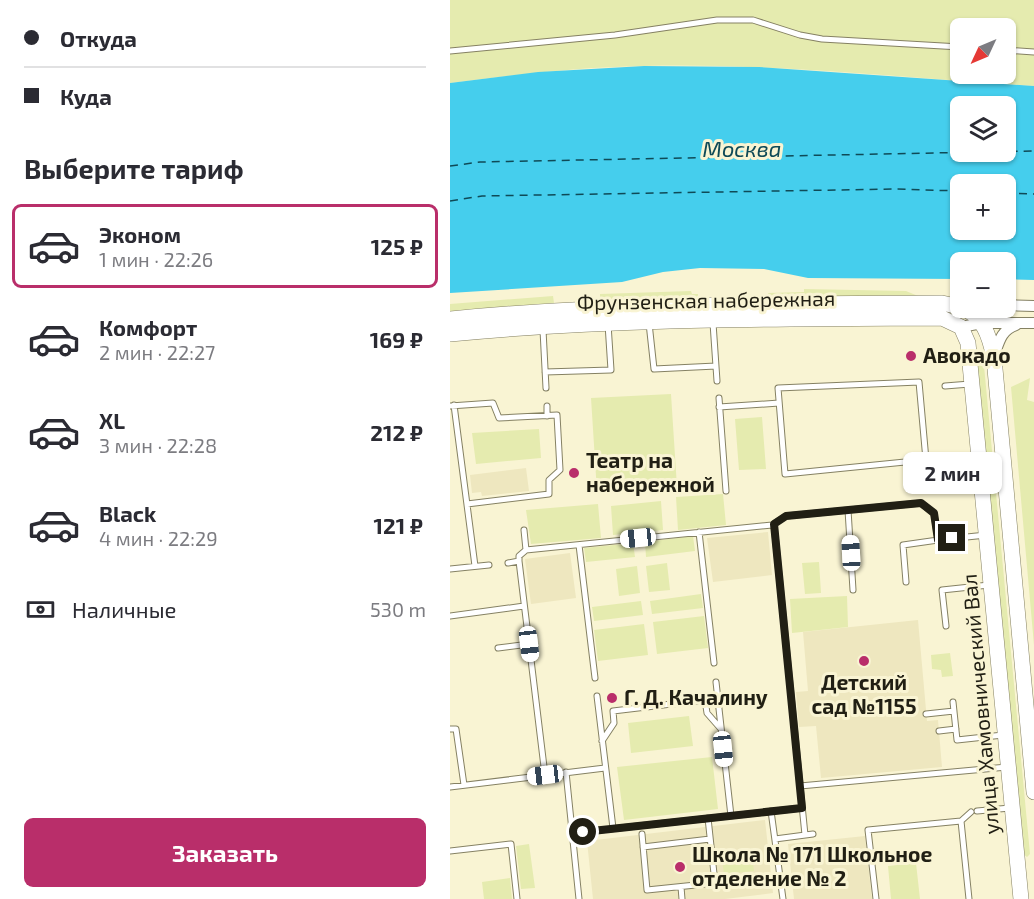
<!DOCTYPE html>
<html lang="ru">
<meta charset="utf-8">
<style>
:root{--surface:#fff;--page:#f2f2f3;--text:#2b2b33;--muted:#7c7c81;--line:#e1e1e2;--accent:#b92e6a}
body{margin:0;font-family:"Exo 2",sans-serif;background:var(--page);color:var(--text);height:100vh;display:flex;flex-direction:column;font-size:22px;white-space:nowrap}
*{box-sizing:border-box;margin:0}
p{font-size:20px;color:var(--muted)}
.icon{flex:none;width:33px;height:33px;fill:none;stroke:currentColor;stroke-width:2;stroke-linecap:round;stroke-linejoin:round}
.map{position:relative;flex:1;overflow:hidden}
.details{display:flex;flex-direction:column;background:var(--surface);width:450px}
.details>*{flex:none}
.top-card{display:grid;align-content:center;height:132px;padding:0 24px;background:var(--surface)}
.needle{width:39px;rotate:226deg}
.tools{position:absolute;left:500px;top:18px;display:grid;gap:12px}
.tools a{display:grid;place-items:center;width:66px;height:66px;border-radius:9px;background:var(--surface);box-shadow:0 2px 4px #0004;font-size:30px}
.end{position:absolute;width:27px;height:27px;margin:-14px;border:8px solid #211f14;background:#fff;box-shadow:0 0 0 3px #fff}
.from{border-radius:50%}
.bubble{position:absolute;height:42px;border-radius:9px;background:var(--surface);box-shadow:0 2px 4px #0004;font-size:20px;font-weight:700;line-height:42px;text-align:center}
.car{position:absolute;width:18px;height:36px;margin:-18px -9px;border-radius:8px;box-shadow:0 0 4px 2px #0007;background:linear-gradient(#fff 24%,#345 0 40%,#fff 0 76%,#345 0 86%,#fff 0)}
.top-card b{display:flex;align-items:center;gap:21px;height:57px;font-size:22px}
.top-card b+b{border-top:2px solid var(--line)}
.top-card i{width:15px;height:15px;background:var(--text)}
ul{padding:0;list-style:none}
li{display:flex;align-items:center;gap:18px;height:84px;margin:0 12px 9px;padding:0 12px;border:3px solid transparent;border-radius:9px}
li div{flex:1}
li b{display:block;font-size:22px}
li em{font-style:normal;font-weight:700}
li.on{border-color:var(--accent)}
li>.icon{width:54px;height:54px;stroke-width:1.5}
h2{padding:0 24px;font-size:27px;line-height:72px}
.pay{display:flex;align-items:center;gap:15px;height:66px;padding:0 24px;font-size:22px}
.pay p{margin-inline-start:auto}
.action{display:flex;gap:12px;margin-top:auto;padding:12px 24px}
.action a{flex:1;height:69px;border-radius:9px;background:var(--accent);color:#fff;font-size:24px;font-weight:700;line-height:69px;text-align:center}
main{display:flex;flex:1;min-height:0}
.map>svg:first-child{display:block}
.built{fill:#eee7bf}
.green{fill:#e5ebaf;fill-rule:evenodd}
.water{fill:#45ceed;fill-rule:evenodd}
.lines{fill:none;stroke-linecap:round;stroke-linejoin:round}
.ferry{stroke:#0f4a57;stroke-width:1.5;stroke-dasharray:8 6;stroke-linecap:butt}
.service-casing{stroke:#858163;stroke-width:7}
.minor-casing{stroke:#858163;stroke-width:12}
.secondary-casing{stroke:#858163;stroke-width:16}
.service{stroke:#fff;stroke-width:5}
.minor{stroke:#fff;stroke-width:10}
.secondary{stroke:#fff;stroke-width:15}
.route{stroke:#211f14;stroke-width:8}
.poi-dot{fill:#b92e6a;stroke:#f9f4d3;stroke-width:2}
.labels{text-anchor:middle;stroke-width:6;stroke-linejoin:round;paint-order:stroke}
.street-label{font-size:21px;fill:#211f14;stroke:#f9f4d3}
.poi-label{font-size:21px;font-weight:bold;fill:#211f14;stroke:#f9f4d3;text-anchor:start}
.water-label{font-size:22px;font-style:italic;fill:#0f4a57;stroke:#f9f4d3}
</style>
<main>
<section class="details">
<div class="top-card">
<b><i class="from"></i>Откуда</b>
<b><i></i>Куда</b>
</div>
<h2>Выберите тариф</h2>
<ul>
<li class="on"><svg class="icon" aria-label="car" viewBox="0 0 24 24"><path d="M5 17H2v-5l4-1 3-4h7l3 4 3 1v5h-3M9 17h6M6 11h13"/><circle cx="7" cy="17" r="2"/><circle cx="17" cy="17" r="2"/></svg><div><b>Эконом</b><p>1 мин · 22:26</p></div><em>125 ₽</em></li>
<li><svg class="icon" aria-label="car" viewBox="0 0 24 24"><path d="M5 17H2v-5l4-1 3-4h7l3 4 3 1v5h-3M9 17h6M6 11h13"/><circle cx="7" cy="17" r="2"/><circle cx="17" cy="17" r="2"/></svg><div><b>Комфорт</b><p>2 мин · 22:27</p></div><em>169 ₽</em></li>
<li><svg class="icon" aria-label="car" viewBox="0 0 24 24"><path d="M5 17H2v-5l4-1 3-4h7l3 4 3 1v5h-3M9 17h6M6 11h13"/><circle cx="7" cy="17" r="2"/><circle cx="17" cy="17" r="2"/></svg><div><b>XL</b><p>3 мин · 22:28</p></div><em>212 ₽</em></li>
<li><svg class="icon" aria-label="car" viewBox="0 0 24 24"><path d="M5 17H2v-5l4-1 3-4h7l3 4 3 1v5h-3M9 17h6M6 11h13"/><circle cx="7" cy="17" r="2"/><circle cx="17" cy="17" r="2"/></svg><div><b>Black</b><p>4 мин · 22:29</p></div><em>121 ₽</em></li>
</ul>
<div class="pay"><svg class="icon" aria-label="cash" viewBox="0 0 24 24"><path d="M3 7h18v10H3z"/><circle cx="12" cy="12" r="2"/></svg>Наличные<p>530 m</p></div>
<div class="action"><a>Заказать</a></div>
</section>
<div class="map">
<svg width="584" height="899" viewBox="0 0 584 899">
<rect width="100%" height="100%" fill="#f9f4d3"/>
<path class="built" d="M76 468 79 491 32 496 31 492 22 493 20 475Z
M318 532 322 575 263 582 257 538Z
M120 553 126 598 81 604 75 559Z
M468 620 477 721 488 720 492 767 371 778 366 726 349 727 346 692 358 691 353 632Z
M315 820 323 893 275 899H143L137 841Z
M415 836 422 899H344L338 844Z"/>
<path class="green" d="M0 0H584V86C455 78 324 63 194 66 129 67 65 75 0 83ZM510 28H555V74H510Z
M354 289 456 291 468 296 318 297V293L354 292Z
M241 291 242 294H248V298L150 299V294Z
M103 296 104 303 0 312V304Z
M529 350 533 355 580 854 577 857 573 854 526 355Z
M580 378 577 400 584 402V645L561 387Z
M221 394 227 487 147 492 141 398Z
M312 417 316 469 289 470 285 419Z
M89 429 91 458 26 464 22 433Z
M273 494 276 525 228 530 226 497Z
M211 501 213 530 163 535 161 506Z
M148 504 151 538 81 544 76 510Z
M243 536 245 551 196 557 195 542Z
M183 543 185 557 136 562 134 548Z
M369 562 371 593 355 594 352 563Z
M217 563 220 590 199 592 196 566Z
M187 566 190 593 169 596 166 569Z
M251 594 253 608 202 614 200 601Z
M397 596 398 627 342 633 340 599Z
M191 601 193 615 144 621 142 607Z
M254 616 258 648 207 654 203 622Z
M194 624 198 655 148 661 144 630Z
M500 653 503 676 492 677 491 670 482 669 481 655Z
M239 716 243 746 181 753 178 723Z
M262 757 268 809 174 820 167 767Z
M79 844 85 888 71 889 66 846Z
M302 855 304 871 274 874 272 859Z
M466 863 470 899H441L438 866Z
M60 878 62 899H34L32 882Z"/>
<path class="water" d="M194 66 309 67 584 86V280L555 279V262H510V279L358 278 314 269 250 268 213 272 172 282 0 293V83L88 72ZM510 106H555V152H510ZM510 184H555V230H510Z"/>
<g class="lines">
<path class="ferry" d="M0 166 30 162 584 151
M555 193 584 194
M0 201 32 196 444 189 510 191"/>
<defs>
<path id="service" d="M555 50 584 52
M0 51 165 35 267 20H303L350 35 372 39 510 47
M199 323 204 369 266 366
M263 323 267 381
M93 330 96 388
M95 372 161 370 158 324
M495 386 520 384
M269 398 276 491
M4 405 25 566
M0 406 43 403 49 418 107 415 110 470 99 480V494L17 504
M97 406V416
M269 407 329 403
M502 457 527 455
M476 460 469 382 328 388 335 474 485 459
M398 510 403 590
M324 524 355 835
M74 530 76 550 69 556V561L95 775
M249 532 264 663
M129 545 145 678
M76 550 322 525 336 516 471 503 484 514 488 540 536 535
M58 563 69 561
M0 569 39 565
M456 582 453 545 488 540
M0 616 74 606
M496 626 492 590 539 585
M48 648 79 644
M266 682 281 816
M147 696 163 828
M503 702 507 740 553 735
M476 714 504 711
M0 729H6L14 785
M489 731 506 729
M152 741 164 723 163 711 255 700 257 713 271 729
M116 772 129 899
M350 786 557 767
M0 787 155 768
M321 811 333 899
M527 811 560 808
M511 821 521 812
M123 833 352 808
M192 834 197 890 265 883 258 818
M325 839 363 834
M193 847 260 839
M0 851 61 844 67 899
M231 887 232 899
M426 899 418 830 511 821 519 899"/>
<path id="minor" d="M555 305 584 306
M511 327 532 323H584
M544 356C549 342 551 330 566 325"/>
<path id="secondary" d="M510 308C533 313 540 338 544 358L584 792
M0 319C164 303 328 304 492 303L510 307
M0 334C164 318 328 319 492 318L511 327 518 343 571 899"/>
</defs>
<use href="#service" class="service-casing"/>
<use href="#minor" class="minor-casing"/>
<use href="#secondary" class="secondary-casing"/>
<use href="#service" class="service"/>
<use href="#minor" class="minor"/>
<use href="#secondary" class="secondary"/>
</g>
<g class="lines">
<path class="route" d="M133 832 352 808 324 524 336 516 471 503 484 513 488 540 502 538"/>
</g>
<g class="poi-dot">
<circle cx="461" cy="356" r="6"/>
<circle cx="124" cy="473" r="6"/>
<circle cx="414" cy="661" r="6"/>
<circle cx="162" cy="698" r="6"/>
<circle cx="230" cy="867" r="6"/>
</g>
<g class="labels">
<g class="street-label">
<text transform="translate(256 301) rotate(-1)" y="7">Фрунзенская набережная</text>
<text transform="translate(531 704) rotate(-95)" y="7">улица Хамовнический Вал</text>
</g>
<g class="poi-label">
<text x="473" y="363">Авокадо</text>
<text x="136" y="468">Театр на<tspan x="136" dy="24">набережной</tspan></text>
<text x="414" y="690" text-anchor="middle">Детский<tspan x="414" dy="24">сад №1155</tspan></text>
<text x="174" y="705">Г. Д. Качалину</text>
<text x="242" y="862">Школа № 171 Школьное<tspan x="242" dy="24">отделение № 2</tspan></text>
</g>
<g class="water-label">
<text x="292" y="157">Москва</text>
</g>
</g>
</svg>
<div class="tools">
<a><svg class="needle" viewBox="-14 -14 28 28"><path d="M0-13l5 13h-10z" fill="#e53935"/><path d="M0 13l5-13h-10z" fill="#7c7c81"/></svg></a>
<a><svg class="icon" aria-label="layers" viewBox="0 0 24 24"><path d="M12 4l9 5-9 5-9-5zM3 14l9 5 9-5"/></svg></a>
<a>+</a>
<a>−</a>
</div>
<i class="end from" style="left:133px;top:832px"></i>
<i class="end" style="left:502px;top:538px"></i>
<div class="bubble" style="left:453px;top:452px;width:99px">2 мин</div>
<i class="car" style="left:188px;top:538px;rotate:264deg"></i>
<i class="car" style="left:401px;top:553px;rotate:357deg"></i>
<i class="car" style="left:79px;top:644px;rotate:173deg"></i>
<i class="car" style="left:273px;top:749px;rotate:174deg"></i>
<i class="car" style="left:95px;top:775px;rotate:263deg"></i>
</div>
</main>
